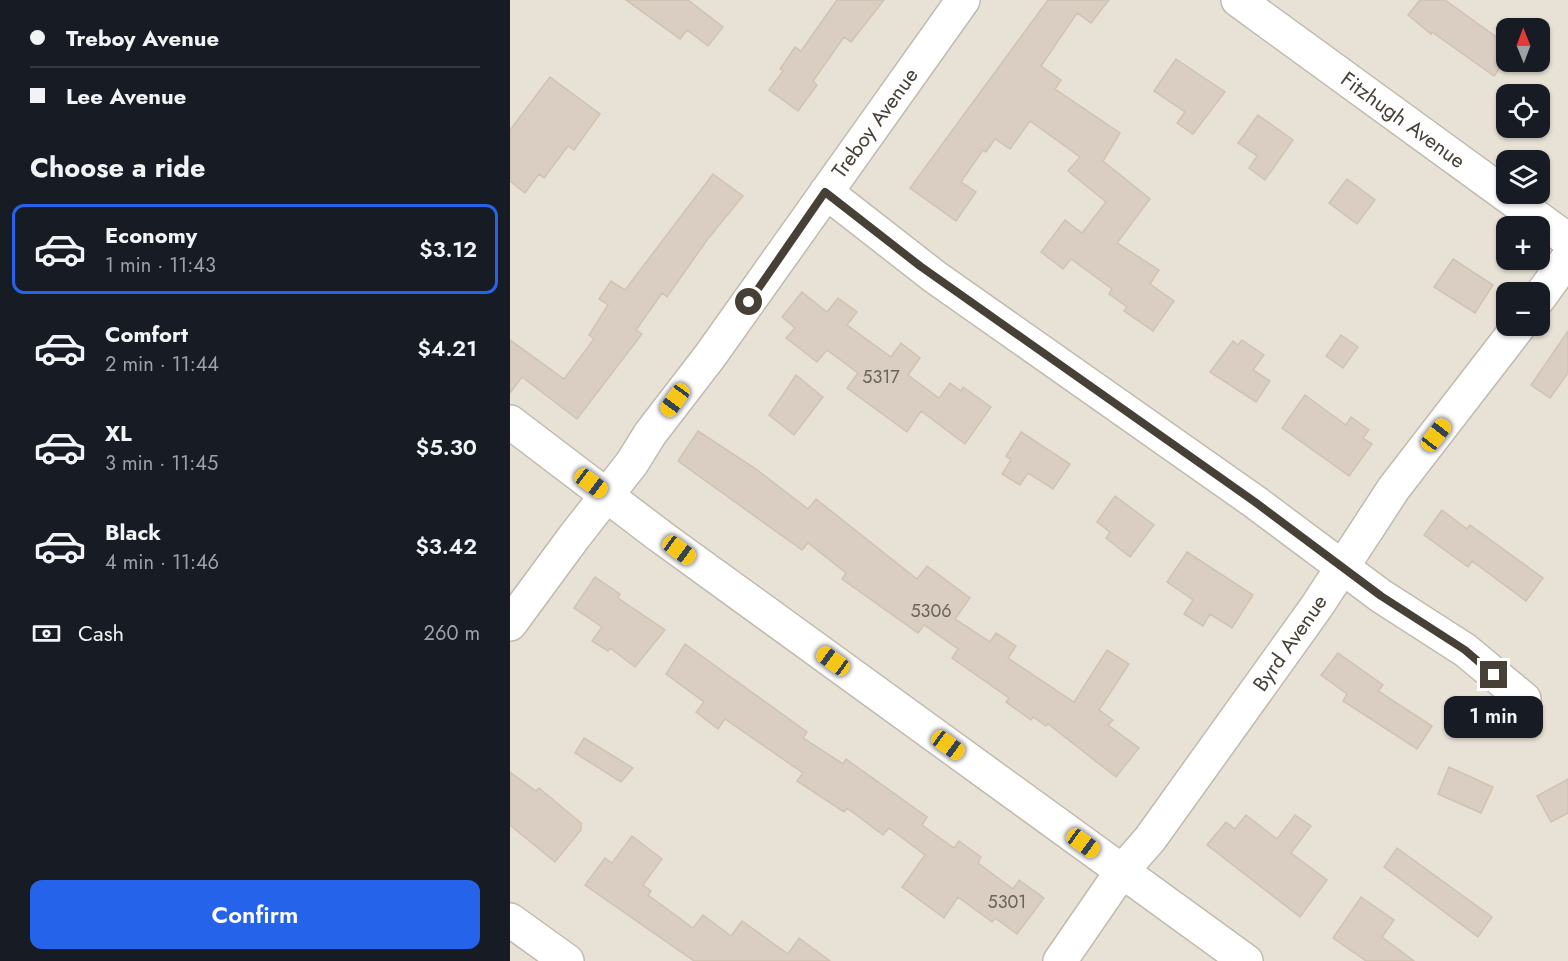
<!DOCTYPE html>
<meta charset="utf-8">
<style>
:root{--surface:#171b24;--page:#242831;--text:#f1f3f6;--muted:#9ea1a6;--line:#363941;--accent:#2563eb}
body{margin:0;font-family:Jost,sans-serif;background:var(--page);color:var(--text);height:100vh;display:flex;flex-direction:column;font-size:22px;white-space:nowrap}
*{box-sizing:border-box;margin:0}
p{font-size:20px;color:var(--muted)}
.icon{flex:none;width:33px;height:33px;fill:none;stroke:currentColor;stroke-width:2;stroke-linecap:round;stroke-linejoin:round}
.map{position:relative;flex:1;overflow:hidden}
.panel{display:flex;flex-direction:column;background:var(--surface);width:510px}
.panel>*{flex:none}
.hud{display:grid;align-content:center;height:132px;padding:0 30px;background:var(--surface)}
.needle{width:39px;rotate:359deg}
.buttons{position:absolute;left:986px;top:18px;display:grid;gap:12px}
.buttons a{display:grid;place-items:center;width:54px;height:54px;border-radius:12px;background:var(--surface);box-shadow:0 2px 4px #0004;font-size:30px}
.end{position:absolute;width:27px;height:27px;margin:-14px;border:8px solid #474037;background:#fff;box-shadow:0 0 0 3px #fff}
.from{border-radius:50%}
.bubble{position:absolute;height:42px;border-radius:12px;background:var(--surface);box-shadow:0 2px 4px #0004;font-size:20px;font-weight:600;line-height:42px;text-align:center}
.car{position:absolute;width:18px;height:36px;margin:-18px -9px;border-radius:8px;box-shadow:0 0 4px 2px #0007;background:linear-gradient(#f5c518 24%,#345 0 40%,#f5c518 0 76%,#345 0 86%,#f5c518 0)}
.hud b{display:flex;align-items:center;gap:21px;height:57px;font-size:22px}
.hud b+b{border-top:2px solid var(--line)}
.hud i{width:15px;height:15px;background:var(--text)}
ul{padding:0;list-style:none}
li{display:flex;align-items:center;gap:18px;height:90px;margin:0 12px 9px;padding:0 18px;border:3px solid transparent;border-radius:12px}
li div{flex:1}
li b{display:block;font-size:22px}
li em{font-style:normal;font-weight:600}
li.on{border-color:var(--accent)}
li>.icon{width:54px;height:54px;stroke-width:1.5}
h2{padding:0 30px;font-size:27px;line-height:72px}
.pay{display:flex;align-items:center;gap:15px;height:66px;padding:0 30px;font-size:22px}
.pay p{margin-inline-start:auto}
.button{display:flex;gap:12px;margin-top:auto;padding:12px 30px}
.button a{flex:1;height:69px;border-radius:12px;background:var(--accent);color:#fff;font-size:24px;font-weight:600;line-height:69px;text-align:center}
main{display:flex;flex:1;min-height:0}
.map>svg:first-child{display:block}
.residential{fill:#e8e2d6;fill-rule:evenodd}
.building{fill:#d9cec1;stroke:#d0c3b1;stroke-width:1.5}
.lines{fill:none;stroke-linecap:round;stroke-linejoin:round}
.minor-casing{stroke:#c2baae;stroke-width:36}
.minor{stroke:#fff;stroke-width:33}
.route{stroke:#474037;stroke-width:8}
.labels{text-anchor:middle;stroke-width:5;stroke-linejoin:round;paint-order:stroke}
.number-label{font-size:18px;fill:#6c645a}
.street-label{font-size:21px;fill:#474037;stroke:#fff}
</style>
<main>
<section class="panel">
<div class="hud">
<b><i class="from"></i>Treboy Avenue</b>
<b><i></i>Lee Avenue</b>
</div>
<h2>Choose a ride</h2>
<ul>
<li class="on"><svg class="icon" aria-label="car" viewBox="0 0 24 24"><path d="M5 17H2v-5l4-1 3-4h7l3 4 3 1v5h-3M9 17h6M6 11h13"/><circle cx="7" cy="17" r="2"/><circle cx="17" cy="17" r="2"/></svg><div><b>Economy</b><p>1 min · 11:43</p></div><em>$3.12</em></li>
<li><svg class="icon" aria-label="car" viewBox="0 0 24 24"><path d="M5 17H2v-5l4-1 3-4h7l3 4 3 1v5h-3M9 17h6M6 11h13"/><circle cx="7" cy="17" r="2"/><circle cx="17" cy="17" r="2"/></svg><div><b>Comfort</b><p>2 min · 11:44</p></div><em>$4.21</em></li>
<li><svg class="icon" aria-label="car" viewBox="0 0 24 24"><path d="M5 17H2v-5l4-1 3-4h7l3 4 3 1v5h-3M9 17h6M6 11h13"/><circle cx="7" cy="17" r="2"/><circle cx="17" cy="17" r="2"/></svg><div><b>XL</b><p>3 min · 11:45</p></div><em>$5.30</em></li>
<li><svg class="icon" aria-label="car" viewBox="0 0 24 24"><path d="M5 17H2v-5l4-1 3-4h7l3 4 3 1v5h-3M9 17h6M6 11h13"/><circle cx="7" cy="17" r="2"/><circle cx="17" cy="17" r="2"/></svg><div><b>Black</b><p>4 min · 11:46</p></div><em>$3.42</em></li>
</ul>
<div class="pay"><svg class="icon" aria-label="cash" viewBox="0 0 24 24"><path d="M3 7h18v10H3z"/><circle cx="12" cy="12" r="2"/></svg>Cash<p>260 m</p></div>
<div class="button"><a>Confirm</a></div>
</section>
<div class="map">
<svg width="1058" height="961" viewBox="0 0 1058 961">
<rect width="100%" height="100%" fill="#f4f0e8"/>
<path class="residential" d="M0 0H1058V961H0ZM996 28H1029V62H996ZM996 94H1029V128H996ZM996 160H1029V194H996ZM996 226H1029V260H996ZM996 292H1029V326H996Z"/>
<path class="building" d="M116 0H178L213 27 198 46 177 30 170 39Z
M327 0H374L341 42 334 37 303 81 307 85 288 111 259 90 273 71 270 69 285 47 291 51Z
M538 0H599L581 23 567 13 531 66 551 80 545 89 610 133 593 161 640 199 607 243 649 270 640 284 664 301 643 331 614 311 617 307 599 294 602 289 561 259 553 269 531 252 555 220 572 233 596 202 558 171 570 157 520 121 500 149 485 139 476 152 473 150 451 182 466 192 446 221 400 188Z
M910 0H935L996 44V59L984 76 922 32 921 34 898 15Z
M666 59 715 92 683 134 667 123 675 112 644 91Z
M40 77 90 114 64 150 58 146 34 178 29 174 15 193 0 181V130Z
M748 115 783 140 755 180 739 168 747 156 728 143Z
M203 174 233 196 197 240 157 297 152 293 126 330 132 334 67 419 12 377 0 393V340L54 379 84 339 79 335 98 305 89 299 101 281 115 290Z
M837 179 865 200 847 224 819 203Z
M943 259 983 285 965 313 924 287Z
M292 292 317 312 328 298 347 312 337 325 381 357 391 343 410 358 398 375 429 398 440 383 451 391 453 387 481 407 455 444 411 411 397 432 337 388 348 373 317 350 307 362 276 338 285 328 272 317Z
M1058 331V373L1040 398 1021 385Z
M831 335 848 347 833 368 816 356Z
M732 340 754 355 743 370 760 381 746 402 700 372 723 341 728 345Z
M286 375 313 397 284 435 259 415Z
M795 395 836 425 841 417 859 430 853 438 862 444 839 476 772 428Z
M188 431 246 469 298 509 306 499 407 579 417 566 460 598 445 619 480 642 486 633 506 646 498 658 564 702 597 650 619 664 589 710 603 720 598 725 629 748 606 777 538 724 536 726 523 717 521 720 496 702 499 698 442 658 448 649 414 625 408 633 332 579 336 573 298 543 292 550 168 461Z
M511 432 560 464 543 489 518 473 510 485 492 474 501 460 496 456Z
M605 496 644 525 620 557 596 538 600 532 587 522Z
M932 510 957 529 960 525 1033 578 1016 601 962 561 958 567 914 535Z
M677 552 743 595 722 628 700 614 693 626 674 614 683 600 657 582Z
M85 577 110 594 108 598 155 630 125 667 100 648 98 651 82 641 92 627 64 608Z
M175 644 297 732 293 738 333 764 336 759 417 817 412 825 444 848 449 841 471 857 468 863 503 889 509 880 534 898 507 934 485 918 482 922 448 897 434 918 392 887 415 855 379 828 373 835 337 808 334 812 287 781 293 773 215 719 208 729 186 712 194 702 156 674Z
M828 653 873 685 868 691 922 726 907 749 833 701 837 694 811 675Z
M74 738 123 768 111 782 65 753Z
M939 767 983 787 971 813 928 794Z
M0 772 26 791 29 788 71 823V830L45 862 0 825Z
M1058 779V813L1041 822 1027 796Z
M736 815 767 839 785 815 801 826 781 853 817 880 790 917 697 845 716 822 725 829Z
M122 836 152 859 133 885 141 891 138 895 183 928 193 915 221 936 232 921 278 954 289 938 320 961H184L75 885 95 858 102 863Z
M887 848 982 917 968 937 874 867Z
M851 897 884 920 872 937 904 961H856L823 938Z"/>
<g class="lines">
<defs>
<path id="minor" d="M728 0 1058 240
M316 192 425 277 745 502 871 596 955 650 1014 699
M1029 298 1058 258
M0 422 150 536 736 961
M0 624 64 537 122 463 140 434 200 356 453 0
M0 920 57 961
M550 961 612 871 640 839 807 606 884 488 1009 326"/>
</defs>
<use href="#minor" class="minor-casing"/>
<use href="#minor" class="minor"/>
</g>
<g class="lines">
<path class="route" d="M239 302 315 192 410 266 745 502 871 596 955 650 984 675"/>
</g>
<g class="labels">
<g class="number-label">
<text x="371" y="383">5317</text>
<text x="421" y="617">5306</text>
<text x="497" y="908">5301</text>
</g>
<g class="street-label">
<text transform="translate(893 120) rotate(36)" y="7">Fitzhugh Avenue</text>
<text transform="translate(365 123) rotate(-54)" y="7">Treboy Avenue</text>
<text transform="translate(780 643) rotate(-55)" y="7">Byrd Avenue</text>
</g>
</g>
</svg>
<div class="buttons">
<a><svg class="needle" viewBox="-14 -14 28 28"><path d="M0-13l5 13h-10z" fill="#e53935"/><path d="M0 13l5-13h-10z" fill="#9ea1a6"/></svg></a>
<a><svg class="icon" aria-label="locate" viewBox="0 0 24 24"><circle cx="12" cy="12" r="6"/><path d="M12 2v4M12 18v4M2 12h4M18 12h4"/></svg></a>
<a><svg class="icon" aria-label="layers" viewBox="0 0 24 24"><path d="M12 4l9 5-9 5-9-5zM3 14l9 5 9-5"/></svg></a>
<a>+</a>
<a>−</a>
</div>
<i class="end from" style="left:239px;top:302px"></i>
<i class="end" style="left:984px;top:675px"></i>
<div class="bubble" style="left:934px;top:696px;width:99px">1 min</div>
<i class="car" style="left:165px;top:400px;rotate:216deg"></i>
<i class="car" style="left:926px;top:435px;rotate:38deg"></i>
<i class="car" style="left:81px;top:483px;rotate:127deg"></i>
<i class="car" style="left:169px;top:550px;rotate:126deg"></i>
<i class="car" style="left:323px;top:661px;rotate:306deg"></i>
<i class="car" style="left:438px;top:745px;rotate:126deg"></i>
<i class="car" style="left:573px;top:843px;rotate:126deg"></i>
</div>
</main>
